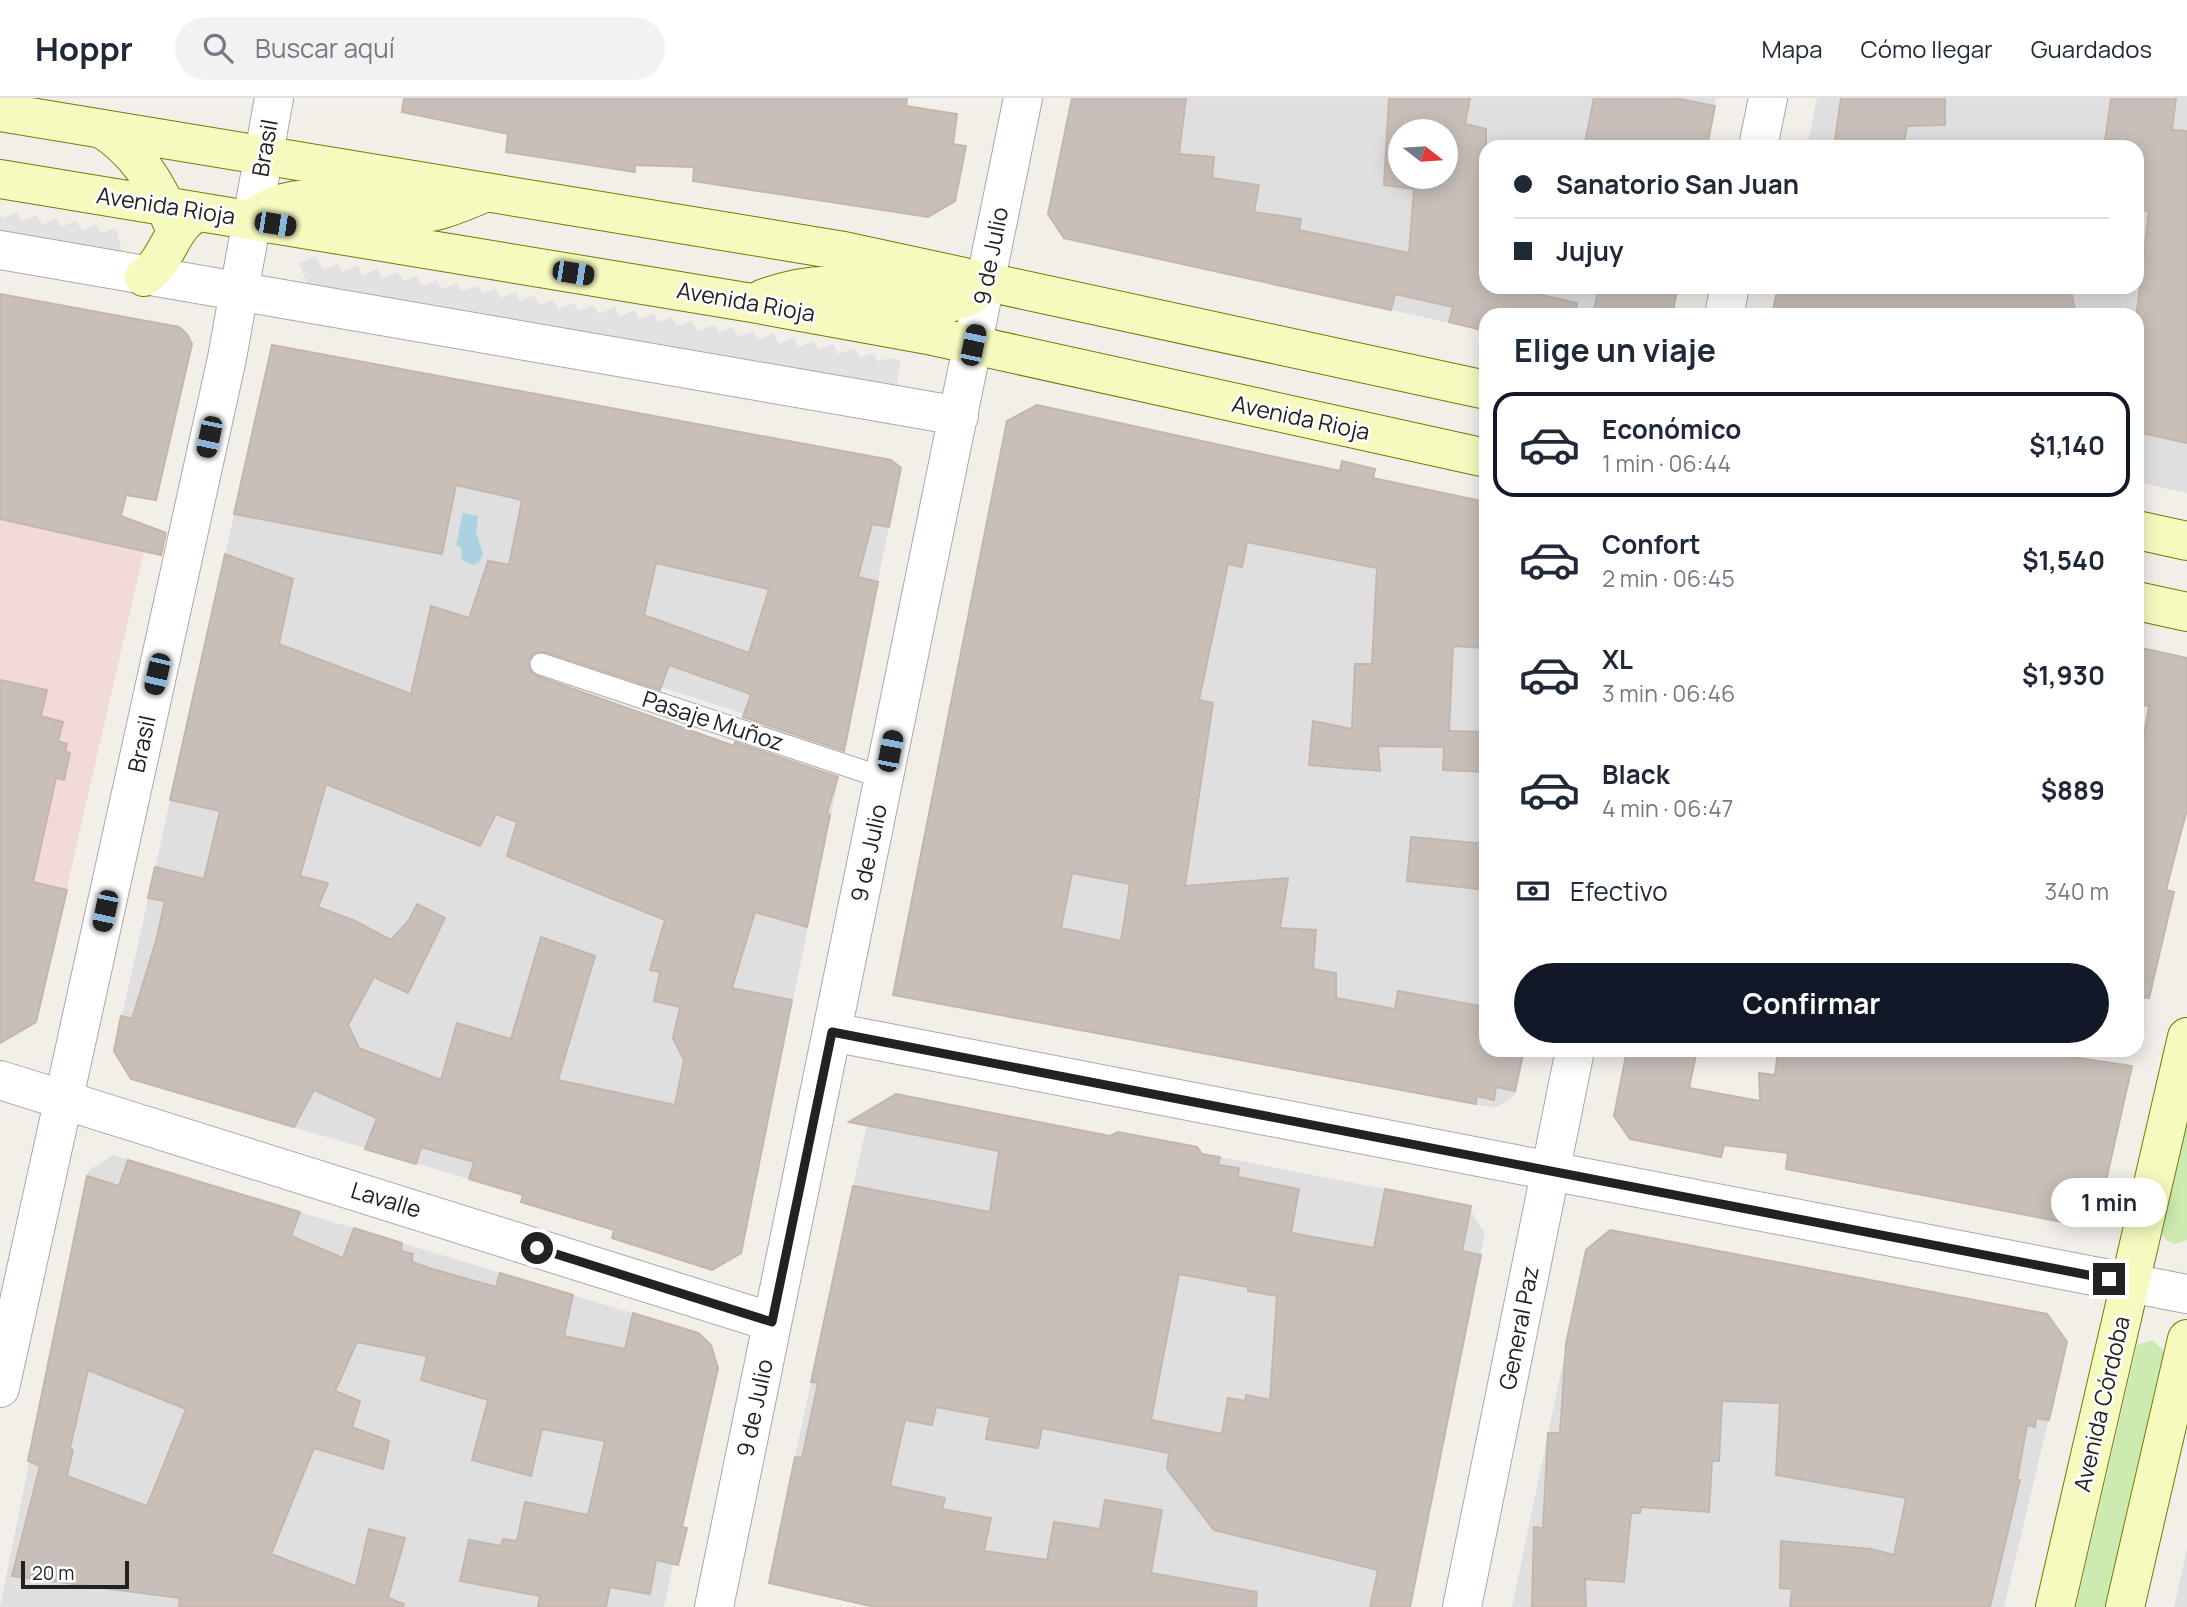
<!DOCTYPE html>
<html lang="es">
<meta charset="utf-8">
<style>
:root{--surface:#fff;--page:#f2f2f3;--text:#1f2937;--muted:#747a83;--line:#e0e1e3;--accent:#111827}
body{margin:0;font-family:Manrope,sans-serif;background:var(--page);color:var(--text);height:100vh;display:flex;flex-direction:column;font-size:26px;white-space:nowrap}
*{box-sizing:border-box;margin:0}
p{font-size:23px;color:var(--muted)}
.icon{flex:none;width:38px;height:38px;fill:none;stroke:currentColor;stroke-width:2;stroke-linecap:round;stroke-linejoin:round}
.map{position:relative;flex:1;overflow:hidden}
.details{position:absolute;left:1479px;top:210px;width:665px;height:749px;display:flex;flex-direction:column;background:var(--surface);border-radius:21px;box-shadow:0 4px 18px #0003}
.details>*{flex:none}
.guide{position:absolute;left:1479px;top:42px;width:665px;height:154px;border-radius:21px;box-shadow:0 4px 18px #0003;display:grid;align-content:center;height:154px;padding:0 35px;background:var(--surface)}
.needle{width:46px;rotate:107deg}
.controls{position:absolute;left:1388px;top:21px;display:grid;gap:14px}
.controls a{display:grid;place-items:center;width:70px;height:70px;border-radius:50%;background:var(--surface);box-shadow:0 4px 18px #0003;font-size:35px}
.scale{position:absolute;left:21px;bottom:18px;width:108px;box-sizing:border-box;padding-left:7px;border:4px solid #222;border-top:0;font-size:19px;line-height:24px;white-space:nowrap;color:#222;-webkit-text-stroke:5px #fff;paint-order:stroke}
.end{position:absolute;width:32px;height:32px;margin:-16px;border:9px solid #222;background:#fff;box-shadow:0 0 0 4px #fff}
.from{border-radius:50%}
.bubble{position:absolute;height:49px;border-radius:24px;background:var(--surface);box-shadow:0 4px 18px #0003;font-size:23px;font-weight:700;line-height:49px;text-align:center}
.car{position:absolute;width:21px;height:42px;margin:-21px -10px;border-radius:9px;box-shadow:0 0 5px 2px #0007;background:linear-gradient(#222 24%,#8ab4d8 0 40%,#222 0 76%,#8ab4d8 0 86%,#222 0)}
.guide b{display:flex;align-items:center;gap:24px;height:66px;font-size:26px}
.guide b+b{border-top:2px solid var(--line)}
.guide i{width:18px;height:18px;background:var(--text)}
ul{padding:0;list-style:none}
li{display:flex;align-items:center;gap:21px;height:105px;margin:0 14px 10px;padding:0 21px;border:4px solid transparent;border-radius:21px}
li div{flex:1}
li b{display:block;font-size:26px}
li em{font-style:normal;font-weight:700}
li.current{border-color:var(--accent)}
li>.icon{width:63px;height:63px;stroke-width:1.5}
h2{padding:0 35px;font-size:32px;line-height:84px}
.pay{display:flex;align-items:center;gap:18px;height:77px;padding:0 35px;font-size:26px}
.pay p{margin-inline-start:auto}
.primary-button{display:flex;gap:14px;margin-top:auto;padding:14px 35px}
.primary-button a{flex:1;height:80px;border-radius:42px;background:var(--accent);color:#fff;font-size:28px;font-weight:700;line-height:80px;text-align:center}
header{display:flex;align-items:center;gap:42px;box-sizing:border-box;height:98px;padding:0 35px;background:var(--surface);border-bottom:2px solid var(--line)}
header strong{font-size:33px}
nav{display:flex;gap:38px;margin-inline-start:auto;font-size:24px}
.search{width:490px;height:63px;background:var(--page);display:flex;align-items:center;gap:18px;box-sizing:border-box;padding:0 24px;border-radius:38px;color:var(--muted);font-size:26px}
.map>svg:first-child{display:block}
.residential{fill:#e0dfdf;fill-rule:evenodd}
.commercial{fill:#f2dad9}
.grass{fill:#cdebb0}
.parking{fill:#e2e2e2}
.water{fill:#aad3df}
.building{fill:#c7bfb8;stroke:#c4b6ab;stroke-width:2;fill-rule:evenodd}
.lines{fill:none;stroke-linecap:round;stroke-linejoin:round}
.lane-casing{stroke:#a9a9a9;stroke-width:23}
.street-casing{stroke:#a9a9a9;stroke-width:40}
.secondary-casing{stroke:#707d05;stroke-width:40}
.lane{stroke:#fff;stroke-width:21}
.street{stroke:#fff;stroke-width:38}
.secondary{stroke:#f7fabf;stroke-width:38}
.route{stroke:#222;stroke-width:9}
.labels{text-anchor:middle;stroke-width:5;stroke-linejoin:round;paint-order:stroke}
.street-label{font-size:23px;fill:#222;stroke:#fff}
</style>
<header>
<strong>Hoppr</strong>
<div class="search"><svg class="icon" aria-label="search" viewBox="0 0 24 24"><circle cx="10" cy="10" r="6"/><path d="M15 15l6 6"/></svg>Buscar aquí</div>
<nav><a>Mapa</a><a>Cómo llegar</a><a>Guardados</a></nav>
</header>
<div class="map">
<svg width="2187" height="1509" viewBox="0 0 2187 1509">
<rect width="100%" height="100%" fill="#f2efe9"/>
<path class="residential" d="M1072 0H1716L1707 49H1486V189H1678L1672 217H1486V233L1064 140 1048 116ZM1400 33H1446V79H1400Z
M1817 0H2187V395L2137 384V217H1772L1778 189H2137V49H1807Z
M289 250 891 362 901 370 844 648 535 549 525 576 838 683 741 1155 712 1172 612 1140 627 1088 532 1064 594 858 541 840 469 1081 131 981 114 953 268 265Z
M1037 307 1486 404V952H1524L1515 997 1496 1010 917 902 897 874 1007 323Z
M896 996 1467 1107 1485 1135 1410 1509H875L791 1490 773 1461 811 1284 990 1319 853 1088 870 1012Z
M113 1057 698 1235 717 1265 664 1509H0L88 1073Z
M1610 1132 2047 1216 2067 1244 2004 1509H1512L1586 1153Z
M2187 1451V1509H2174L2182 1474Z"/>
<path class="commercial" d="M0 421 144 453 36 924 10 939 0 936Z"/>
<path class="grass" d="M2187 1025V1142L2175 1146 2167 1143 2161 1135Z
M2152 1242 2165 1254 2105 1509H2076L2137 1247Z"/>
<path class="parking" d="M17 114 22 123 37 117 42 127 57 120 61 129 76 123 82 133 96 126 101 135 116 130 125 165 0 141V116L3 120Z
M316 158 323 172 338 166 342 174 357 167 362 177 377 171 382 181 398 174 403 183 417 178 422 188 437 182 441 191 457 185 461 193 478 188 482 196 496 190 501 200 516 194 520 203 535 197 539 207 553 202 559 211 574 205 579 213 594 207 599 216 615 209 619 219 634 212 639 221 654 216 658 224 672 219 677 228 692 223 697 233 715 227 719 235 732 229 738 239 753 233 758 242 774 235 779 246 793 239 799 249 814 243 818 252 833 246 838 256 855 250 860 260 873 255 878 263 890 260 901 262 897 284 901 292 308 189 299 165Z"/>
<path class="water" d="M463 415 478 418 476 434 483 456 479 464 473 467 462 462 461 449 456 447Z"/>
<path class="building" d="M404 0H907L906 8 957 16 953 46 966 48 955 103 928 119 693 83 694 69 634 67 635 74 506 54 508 36 402 14Z
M1072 0H1186L1179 56 1214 59 1212 80 1259 87 1254 114 1301 121 1299 132 1409 155 1414 91 1384 87 1389 0H1470L1465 26 1486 31V189H1507L1577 205 1576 217H1486V233L1449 224 1453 209 1395 196 1391 212 1064 140 1048 116ZM1400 33H1446V79H1400Z
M1594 0H1674L1715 8 1707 49H1584Z
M1841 0H1945V27L1907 28 1903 49H1834Z
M2111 0H2176L2172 32 2187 33V345L2137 334V213L2149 113 2137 111V49H2117V44L2105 43Z
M1599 189H1678L1672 217H1593Z
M1778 189H2070L2076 217H1772Z
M0 196 179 229 187 236 192 246 156 402 126 397 121 418 166 435 161 457 0 421Z
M272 247 891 362 901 370 889 429 872 426 858 479 878 484 844 653 743 619 751 596 669 567 660 592 545 554 533 556 528 563 531 574 537 578 734 648 735 644 838 679 827 715 830 717 807 829 755 814 732 890 792 902 741 1155 712 1172 612 1140 614 1132 521 1104 523 1097 469 1081 474 1064 421 1049 416 1066 365 1051 377 1020 314 992 294 1029 131 981 114 953 121 918 132 921 156 843 165 803 148 800 155 769 204 781 220 713 170 702 225 456 293 481 279 546 411 596 431 508 469 520 488 463 509 467 522 402 456 387 442 456 234 416ZM656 465 769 491 749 555 644 517ZM326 686 480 748 496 716 517 724 507 758 665 822 650 872 660 874 654 903 680 909 673 940 684 962 675 1007 558 982 595 858 541 839 511 941 457 925 441 982 359 950 348 927 374 879 408 895 445 820 417 806 409 822 391 842 353 822 318 809 328 785 300 778Z
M1037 307 1340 373 1342 363 1375 371 1373 380 1486 404V550L1453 548 1449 633 1486 634V674L1443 672 1444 649 1378 648 1380 673 1309 667 1313 623 1352 631 1355 566H1372L1377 470 1247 444 1242 469 1228 466 1199 602 1213 605 1185 788 1288 780 1280 830 1316 832 1313 871 1336 875V900L1395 911 1398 893 1486 909V952H1524L1515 993 1496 989 1494 1002 1477 998 1476 1006 893 897 1007 323ZM1072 775 1130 786 1121 843 1061 830Z
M2137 549 2187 560V711L2166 792 2174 794 2149 900 2137 899V655H2141L2149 608 2137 606Z
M0 582 47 592 41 618 63 624 58 643 67 646 65 653 70 655 64 682 56 680 33 784 67 792 36 924 0 945Z
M1411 739 1486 746V792L1407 783Z
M1627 952H1697L1689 990 1760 1003 1759 975 1775 977 1778 952H2026L2132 968 2100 1109 2073 1126 1786 1071 1788 1055 1724 1047 1721 1059 1630 1041 1614 1018Z
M896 996 1110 1038 1118 1034 1197 1049 1202 1056 1220 1059 1218 1067 1239 1070 1238 1079 1299 1091 1291 1135 1374 1150 1385 1091 1471 1108 1462 1153 1481 1157 1410 1509H1370L1378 1472 1214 1432 1167 1371 1169 1355 1042 1330 1038 1350 986 1341 990 1319 936 1309 932 1327 905 1322 890 1388 945 1400 942 1411 991 1420 984 1453 1047 1462 1054 1424 1100 1431 1105 1402 1162 1412 1151 1475 1257 1494 1256 1509H875L769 1485 795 1359 802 1360 818 1285 811 1284 853 1088 990 1114 999 1053 849 1024ZM1179 1176 1248 1189V1193L1277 1198 1270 1302 1246 1297 1245 1303 1228 1300 1222 1336 1151 1322Z
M128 1062 300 1114 291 1138 343 1160 354 1130 402 1145 401 1153 413 1156 412 1164 429 1170 496 1189 500 1175 573 1197 564 1238 625 1251 633 1215 698 1235 711 1247 718 1270 682 1429 687 1430 678 1467 656 1462 650 1496 610 1489 606 1509H538L540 1498 460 1483 469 1442 501 1448 503 1441 517 1443 525 1404 588 1417 605 1343 542 1331 531 1378 472 1362 488 1302 421 1282 427 1258 357 1244 335 1293 360 1303 352 1329 389 1343 383 1371 314 1350 271 1456 356 1488 369 1431 405 1440 388 1500 404 1506 403 1509H179L180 1500 12 1478 40 1368 28 1363 87 1078 119 1088ZM88 1272 186 1311 147 1408 67 1378 73 1352 70 1350Z
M1610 1132 2047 1216 2067 1244 2049 1322 2036 1320 2035 1329 2027 1327 2017 1382H2020L1990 1509H1790L1792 1491 1780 1490 1781 1443 1871 1451 1894 1457 1906 1400 1776 1377 1780 1305 1722 1303 1719 1363H1712L1709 1414 1641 1409 1640 1415H1631L1624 1484 1585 1481 1586 1509H1532L1534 1429 1543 1430 1548 1335H1560L1566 1246 1586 1152Z"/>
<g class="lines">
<defs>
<path id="lane" d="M541 566 884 680"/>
<path id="street" d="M1758 49 1768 0
M0 152 959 318
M1724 217 1730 189
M832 934 2187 1196
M0 982 772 1224
M0 1290 227 260 274 0
M714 1509 1023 0
M1462 1509 1575 952"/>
<path id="secondary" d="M0 14 844 153 1486 292
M102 31C135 52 158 86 171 122
M0 81 752 205 928 237 1486 360
M252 122C300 81 353 113 408 116 436 117 462 104 487 94
M144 179C170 161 170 126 199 114
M762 201C786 192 811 186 837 188 885 192 949 228 986 184
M2137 432 2187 443
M2137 503 2187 514
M2055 1509 2187 939
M2125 1509 2187 1241"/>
</defs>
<use href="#lane" class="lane-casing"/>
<use href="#street" class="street-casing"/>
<use href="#secondary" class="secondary-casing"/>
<use href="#lane" class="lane"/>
<use href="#street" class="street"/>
<use href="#secondary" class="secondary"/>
</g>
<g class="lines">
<path class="route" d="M537 1150 772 1224 832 934 2109 1181"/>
</g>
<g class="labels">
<g class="street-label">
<text transform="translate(265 50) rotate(-80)" y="8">Brasil</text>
<text transform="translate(166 108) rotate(9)" y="8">Avenida Rioja</text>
<text transform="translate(991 158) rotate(-79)" y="8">9 de Julio</text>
<text transform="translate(746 204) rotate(10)" y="8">Avenida Rioja</text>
<text transform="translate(1301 320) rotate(12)" y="8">Avenida Rioja</text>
<text transform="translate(713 623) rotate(18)" y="8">Pasaje Muñoz</text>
<text transform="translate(142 646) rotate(-78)" y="8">Brasil</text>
<text transform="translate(869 755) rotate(-78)" y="8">9 de Julio</text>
<text transform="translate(386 1102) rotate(17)" y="8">Lavalle</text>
<text transform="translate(1519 1230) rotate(-79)" y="8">General Paz</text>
<text transform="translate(2102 1306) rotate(-77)" y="8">Avenida Córdoba</text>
<text transform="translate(755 1310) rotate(-78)" y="8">9 de Julio</text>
</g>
</g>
</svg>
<div class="controls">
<a><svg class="needle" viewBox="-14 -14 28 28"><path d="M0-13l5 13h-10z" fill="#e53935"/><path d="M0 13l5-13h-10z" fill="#747a83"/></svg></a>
</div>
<div class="scale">20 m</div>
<i class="end from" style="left:537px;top:1150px"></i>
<i class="end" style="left:2109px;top:1181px"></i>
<div class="bubble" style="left:2051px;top:1080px;width:116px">1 min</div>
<i class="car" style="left:275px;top:126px;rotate:99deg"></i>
<i class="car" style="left:573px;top:175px;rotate:99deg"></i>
<i class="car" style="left:973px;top:247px;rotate:12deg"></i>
<i class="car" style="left:209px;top:339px;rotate:192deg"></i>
<i class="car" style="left:157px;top:576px;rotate:193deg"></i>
<i class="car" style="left:890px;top:653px;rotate:11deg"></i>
<i class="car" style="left:105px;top:813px;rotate:192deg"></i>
<div class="guide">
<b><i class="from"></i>Sanatorio San Juan</b>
<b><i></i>Jujuy</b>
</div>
<section class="details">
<h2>Elige un viaje</h2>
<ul>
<li class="current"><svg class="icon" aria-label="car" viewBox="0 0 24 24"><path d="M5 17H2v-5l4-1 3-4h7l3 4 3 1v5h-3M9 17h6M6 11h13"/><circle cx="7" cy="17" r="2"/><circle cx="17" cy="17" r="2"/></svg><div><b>Económico</b><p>1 min · 06:44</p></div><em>$1,140</em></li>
<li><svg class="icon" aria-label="car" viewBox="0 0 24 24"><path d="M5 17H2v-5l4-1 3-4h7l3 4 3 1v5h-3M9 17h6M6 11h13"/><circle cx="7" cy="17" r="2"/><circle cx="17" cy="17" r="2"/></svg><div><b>Confort</b><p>2 min · 06:45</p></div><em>$1,540</em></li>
<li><svg class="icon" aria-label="car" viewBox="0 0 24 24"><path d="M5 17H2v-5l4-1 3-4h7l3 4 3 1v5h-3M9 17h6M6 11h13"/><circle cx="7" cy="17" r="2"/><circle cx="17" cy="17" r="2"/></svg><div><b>XL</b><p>3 min · 06:46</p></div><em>$1,930</em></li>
<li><svg class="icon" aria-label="car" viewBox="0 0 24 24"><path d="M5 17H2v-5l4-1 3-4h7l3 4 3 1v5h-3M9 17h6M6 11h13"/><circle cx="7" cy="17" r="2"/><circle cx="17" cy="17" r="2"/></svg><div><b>Black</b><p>4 min · 06:47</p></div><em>$889</em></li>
</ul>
<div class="pay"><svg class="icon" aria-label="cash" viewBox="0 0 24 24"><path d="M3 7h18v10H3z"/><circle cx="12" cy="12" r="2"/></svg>Efectivo<p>340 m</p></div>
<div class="primary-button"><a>Confirmar</a></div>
</section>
</div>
